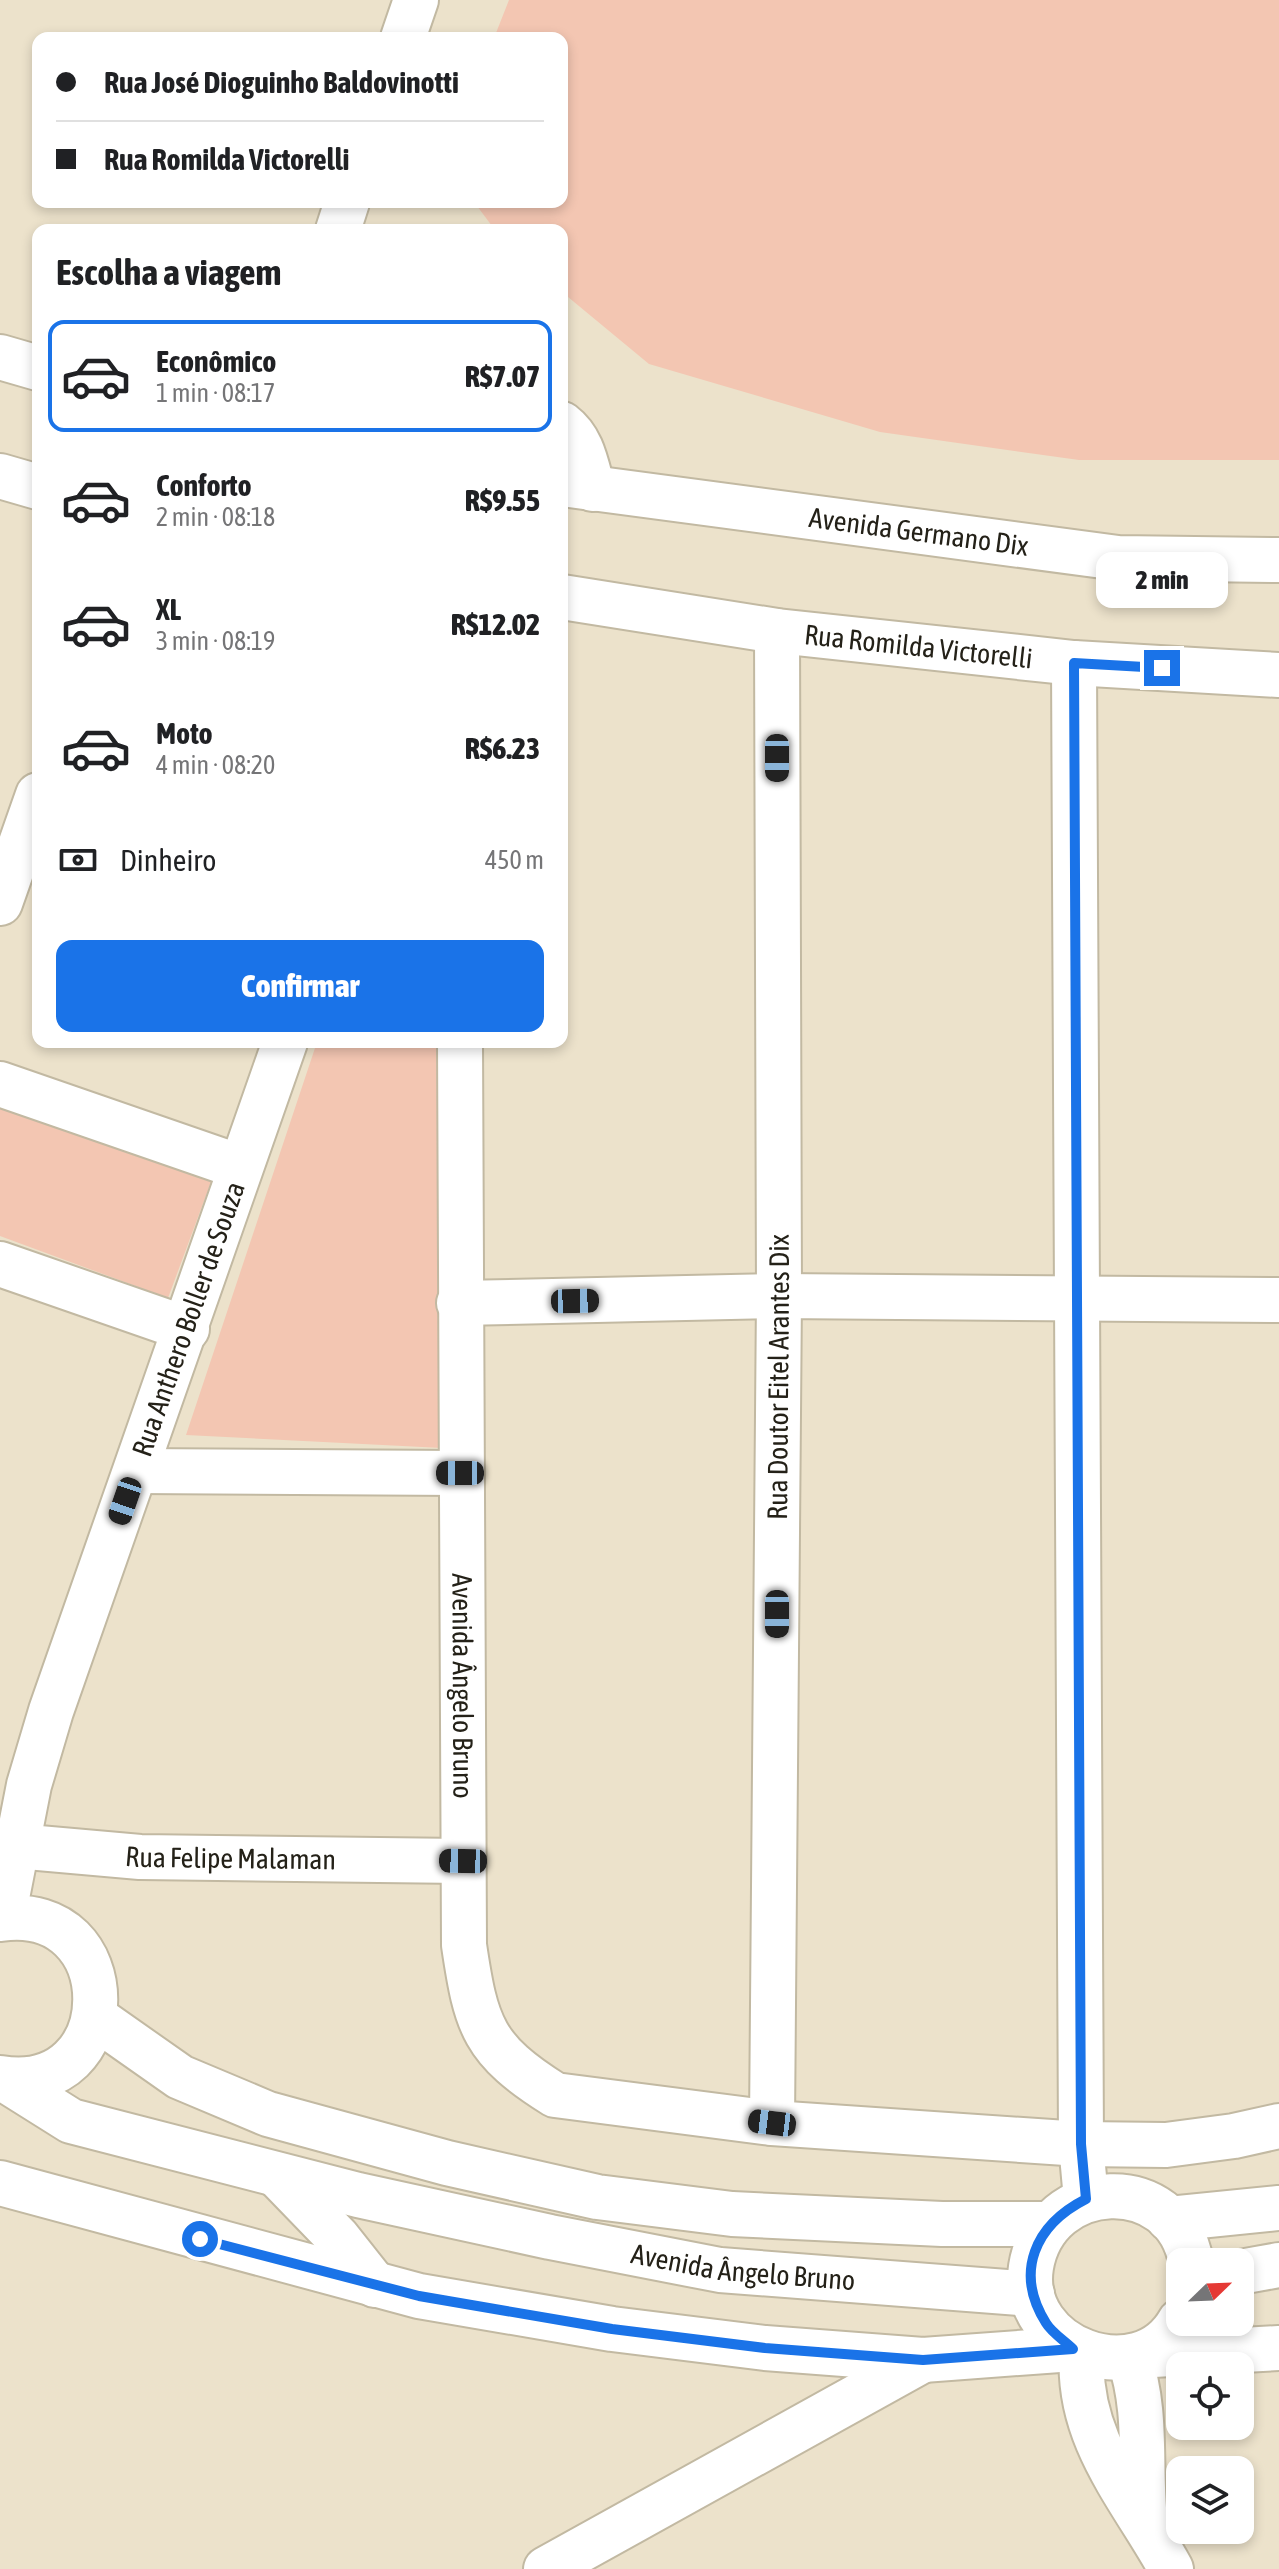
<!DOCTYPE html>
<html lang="pt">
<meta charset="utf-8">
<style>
:root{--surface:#fff;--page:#f6f6f6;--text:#202124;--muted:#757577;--line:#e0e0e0;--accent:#1a73e8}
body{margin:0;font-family:"Asap Condensed",sans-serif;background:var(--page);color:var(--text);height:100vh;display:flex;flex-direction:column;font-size:30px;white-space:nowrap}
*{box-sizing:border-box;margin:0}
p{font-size:26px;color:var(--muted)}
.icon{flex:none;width:44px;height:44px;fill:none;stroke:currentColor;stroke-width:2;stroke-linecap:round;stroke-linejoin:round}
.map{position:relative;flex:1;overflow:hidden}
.panel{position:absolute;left:32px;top:224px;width:536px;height:824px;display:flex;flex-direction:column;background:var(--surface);border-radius:16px;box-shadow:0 4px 12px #0003}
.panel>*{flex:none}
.hud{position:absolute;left:32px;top:32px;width:536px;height:176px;border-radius:16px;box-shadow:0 4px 12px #0003;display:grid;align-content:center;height:176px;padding:0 24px;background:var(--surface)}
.needle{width:52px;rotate:67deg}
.tools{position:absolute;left:1166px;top:2248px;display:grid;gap:16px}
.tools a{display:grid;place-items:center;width:88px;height:88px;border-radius:16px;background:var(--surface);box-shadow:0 4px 12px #0003;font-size:40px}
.end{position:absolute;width:36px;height:36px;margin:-18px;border:10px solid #1a73e8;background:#fff;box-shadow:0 0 0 4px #fff}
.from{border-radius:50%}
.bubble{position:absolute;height:56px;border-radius:16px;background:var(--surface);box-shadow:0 4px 12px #0003;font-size:26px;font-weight:800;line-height:56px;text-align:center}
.car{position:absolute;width:24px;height:48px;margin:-24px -12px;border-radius:10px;box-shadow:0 0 6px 2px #0007;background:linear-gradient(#222 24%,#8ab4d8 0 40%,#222 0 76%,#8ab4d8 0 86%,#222 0)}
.hud b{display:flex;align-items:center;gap:28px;height:76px;font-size:30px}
.hud b+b{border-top:2px solid var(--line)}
.hud i{width:20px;height:20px;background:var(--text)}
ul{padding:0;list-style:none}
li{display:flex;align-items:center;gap:24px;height:112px;margin:0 16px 12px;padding:0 8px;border:4px solid transparent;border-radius:16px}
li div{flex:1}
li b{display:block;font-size:30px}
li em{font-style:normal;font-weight:800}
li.active{border-color:var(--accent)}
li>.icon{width:72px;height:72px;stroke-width:1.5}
h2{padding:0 24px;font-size:36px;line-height:96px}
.pay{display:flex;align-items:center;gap:20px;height:88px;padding:0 24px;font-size:30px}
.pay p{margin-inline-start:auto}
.action{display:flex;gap:16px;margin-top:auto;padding:16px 24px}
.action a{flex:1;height:92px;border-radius:16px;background:var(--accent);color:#fff;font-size:32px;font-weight:800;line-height:92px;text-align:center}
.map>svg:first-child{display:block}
.green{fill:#f3c6b2}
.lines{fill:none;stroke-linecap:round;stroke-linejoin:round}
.minor-casing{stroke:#c2b9a2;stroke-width:48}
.major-casing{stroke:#c2b9a2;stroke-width:48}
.minor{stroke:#fff;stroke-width:44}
.major{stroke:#fff;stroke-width:44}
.route{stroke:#1a73e8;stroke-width:10}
.labels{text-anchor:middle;stroke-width:8;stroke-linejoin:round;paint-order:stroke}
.street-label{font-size:28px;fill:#242118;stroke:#fff}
</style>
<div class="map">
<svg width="1279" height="2569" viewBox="0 0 1279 2569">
<rect width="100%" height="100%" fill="#ece2cb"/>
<path class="green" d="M509 0H1279V460H1079L880 432 649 364 562 292V230H495L474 202H562V38H494Z
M317 1042H456L442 1448 186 1435Z
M0 1103 214 1174 168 1298 0 1236Z"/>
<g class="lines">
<defs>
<g id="minor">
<path d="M403 38 416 0"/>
<path d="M338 230 347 202"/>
<path d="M562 424C583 440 586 464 593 489"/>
<path d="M0 476 38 487"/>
<path id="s1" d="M562 597 777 631 1074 663 1279 675"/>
<path d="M1074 663 1081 2144 1086 2199"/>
<path d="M0 903 38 795"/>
<path id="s2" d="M460 1042 464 1945C476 2026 483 2050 555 2095L772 2123 1081 2144 1166 2145 1234 2136 1279 2126"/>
<path d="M0 1084 240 1167"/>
<path d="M0 1264 187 1329"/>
<path d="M459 1303 779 1296 1279 1300"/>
<path d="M136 1471 460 1473"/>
<path id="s3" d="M0 1841 16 1846 140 1857 463 1861"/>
<path id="s4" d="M3 1918 29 1785 51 1711 285 1042"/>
<path d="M0 1919C127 1900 127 2099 0 2078"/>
<path d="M96 2018 180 2077 268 2114 447 2163 597 2197 732 2214 942 2224H1050"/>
<path id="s5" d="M4 2079 71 2121 358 2195 550 2237 720 2270 1032 2294"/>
<path id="s6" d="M772 2123 779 1296 777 631"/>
<path d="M278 2176 337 2237 375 2285"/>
<path d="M0 2183 419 2296 612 2329 765 2348 923 2360 1073 2349"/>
<path d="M1169 2219 1279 2208"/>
<path d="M1240 2272 1279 2265"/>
<path d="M1180 2321C1139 2394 1018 2348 1031 2267 1046 2176 1175 2171 1191 2262"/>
<path d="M1082 2353C1076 2439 1132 2498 1171 2569"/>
<path d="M1135 2356 1279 2348"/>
<path d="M1129 2357C1148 2413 1139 2463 1145 2520"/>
<path d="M546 2569 923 2360"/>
</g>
<g id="major">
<path d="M0 357 38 368"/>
<path id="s7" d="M562 484 1118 558 1279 560"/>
</g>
</defs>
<use href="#minor" class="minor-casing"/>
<use href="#major" class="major-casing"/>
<use href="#minor" class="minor"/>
<use href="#major" class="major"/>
</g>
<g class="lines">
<path class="route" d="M200 2239 419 2296 612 2329 765 2348 923 2360 1073 2349C1065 2341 1052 2333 1046 2323 1014 2272 1035 2225 1086 2199L1081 2144 1074 663 1162 668"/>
</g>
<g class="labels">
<g class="street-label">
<text dy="10" stroke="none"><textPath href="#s7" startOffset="360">Avenida Germano Dix</textPath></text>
<text dy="10" stroke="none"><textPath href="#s1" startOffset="360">Rua Romilda Victorelli</textPath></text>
<text dy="10" stroke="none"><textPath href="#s4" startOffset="628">Rua Anthero Boller de Souza</textPath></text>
<text dy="10" stroke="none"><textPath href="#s6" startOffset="746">Rua Doutor Eitel Arantes Dix</textPath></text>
<text dy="10" stroke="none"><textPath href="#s2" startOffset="644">Avenida Ângelo Bruno</textPath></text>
<text dy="10" stroke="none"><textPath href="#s3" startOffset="232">Rua Felipe Malaman</textPath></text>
<text dy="10" stroke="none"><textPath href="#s5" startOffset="768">Avenida Ângelo Bruno</textPath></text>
</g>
</g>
</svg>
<div class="tools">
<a><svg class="needle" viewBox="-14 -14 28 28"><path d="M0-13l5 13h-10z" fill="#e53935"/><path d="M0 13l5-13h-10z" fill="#757577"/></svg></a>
<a><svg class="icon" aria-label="locate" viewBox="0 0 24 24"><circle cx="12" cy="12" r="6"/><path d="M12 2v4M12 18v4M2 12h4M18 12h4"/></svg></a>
<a><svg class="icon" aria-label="layers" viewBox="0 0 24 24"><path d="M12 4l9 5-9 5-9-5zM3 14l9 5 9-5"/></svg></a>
</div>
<i class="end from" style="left:200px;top:2239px"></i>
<i class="end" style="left:1162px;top:668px"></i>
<div class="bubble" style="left:1096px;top:552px;width:132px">2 min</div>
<i class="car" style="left:777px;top:758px;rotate:180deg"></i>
<i class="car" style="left:575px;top:1301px;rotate:89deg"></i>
<i class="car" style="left:460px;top:1473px;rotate:270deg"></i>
<i class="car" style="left:125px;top:1501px;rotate:199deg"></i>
<i class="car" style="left:777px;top:1614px;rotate:180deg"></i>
<i class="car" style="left:463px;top:1861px;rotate:271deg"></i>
<i class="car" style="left:772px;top:2123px;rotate:277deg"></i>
<div class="hud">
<b><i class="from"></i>Rua José Dioguinho Baldovinotti</b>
<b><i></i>Rua Romilda Victorelli</b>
</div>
<section class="panel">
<h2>Escolha a viagem</h2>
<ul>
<li class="active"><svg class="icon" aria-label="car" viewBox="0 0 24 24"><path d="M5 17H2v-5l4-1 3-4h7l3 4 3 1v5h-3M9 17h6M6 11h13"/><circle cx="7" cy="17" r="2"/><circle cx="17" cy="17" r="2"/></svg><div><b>Econômico</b><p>1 min · 08:17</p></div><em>R$7.07</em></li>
<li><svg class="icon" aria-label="car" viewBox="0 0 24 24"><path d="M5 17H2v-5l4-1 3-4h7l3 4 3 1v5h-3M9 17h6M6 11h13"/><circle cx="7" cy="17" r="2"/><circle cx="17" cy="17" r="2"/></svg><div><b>Conforto</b><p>2 min · 08:18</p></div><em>R$9.55</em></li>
<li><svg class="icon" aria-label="car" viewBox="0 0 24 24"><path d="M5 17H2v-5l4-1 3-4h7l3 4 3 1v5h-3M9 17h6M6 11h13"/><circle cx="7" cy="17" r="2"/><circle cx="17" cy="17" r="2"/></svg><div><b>XL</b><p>3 min · 08:19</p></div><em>R$12.02</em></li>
<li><svg class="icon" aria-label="car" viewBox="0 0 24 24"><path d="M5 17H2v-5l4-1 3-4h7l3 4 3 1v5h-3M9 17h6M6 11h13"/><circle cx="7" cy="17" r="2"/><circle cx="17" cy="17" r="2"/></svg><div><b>Moto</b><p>4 min · 08:20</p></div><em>R$6.23</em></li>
</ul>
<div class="pay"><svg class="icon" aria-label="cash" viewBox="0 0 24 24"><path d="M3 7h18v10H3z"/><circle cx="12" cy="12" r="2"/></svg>Dinheiro<p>450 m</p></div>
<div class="action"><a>Confirmar</a></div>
</section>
</div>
